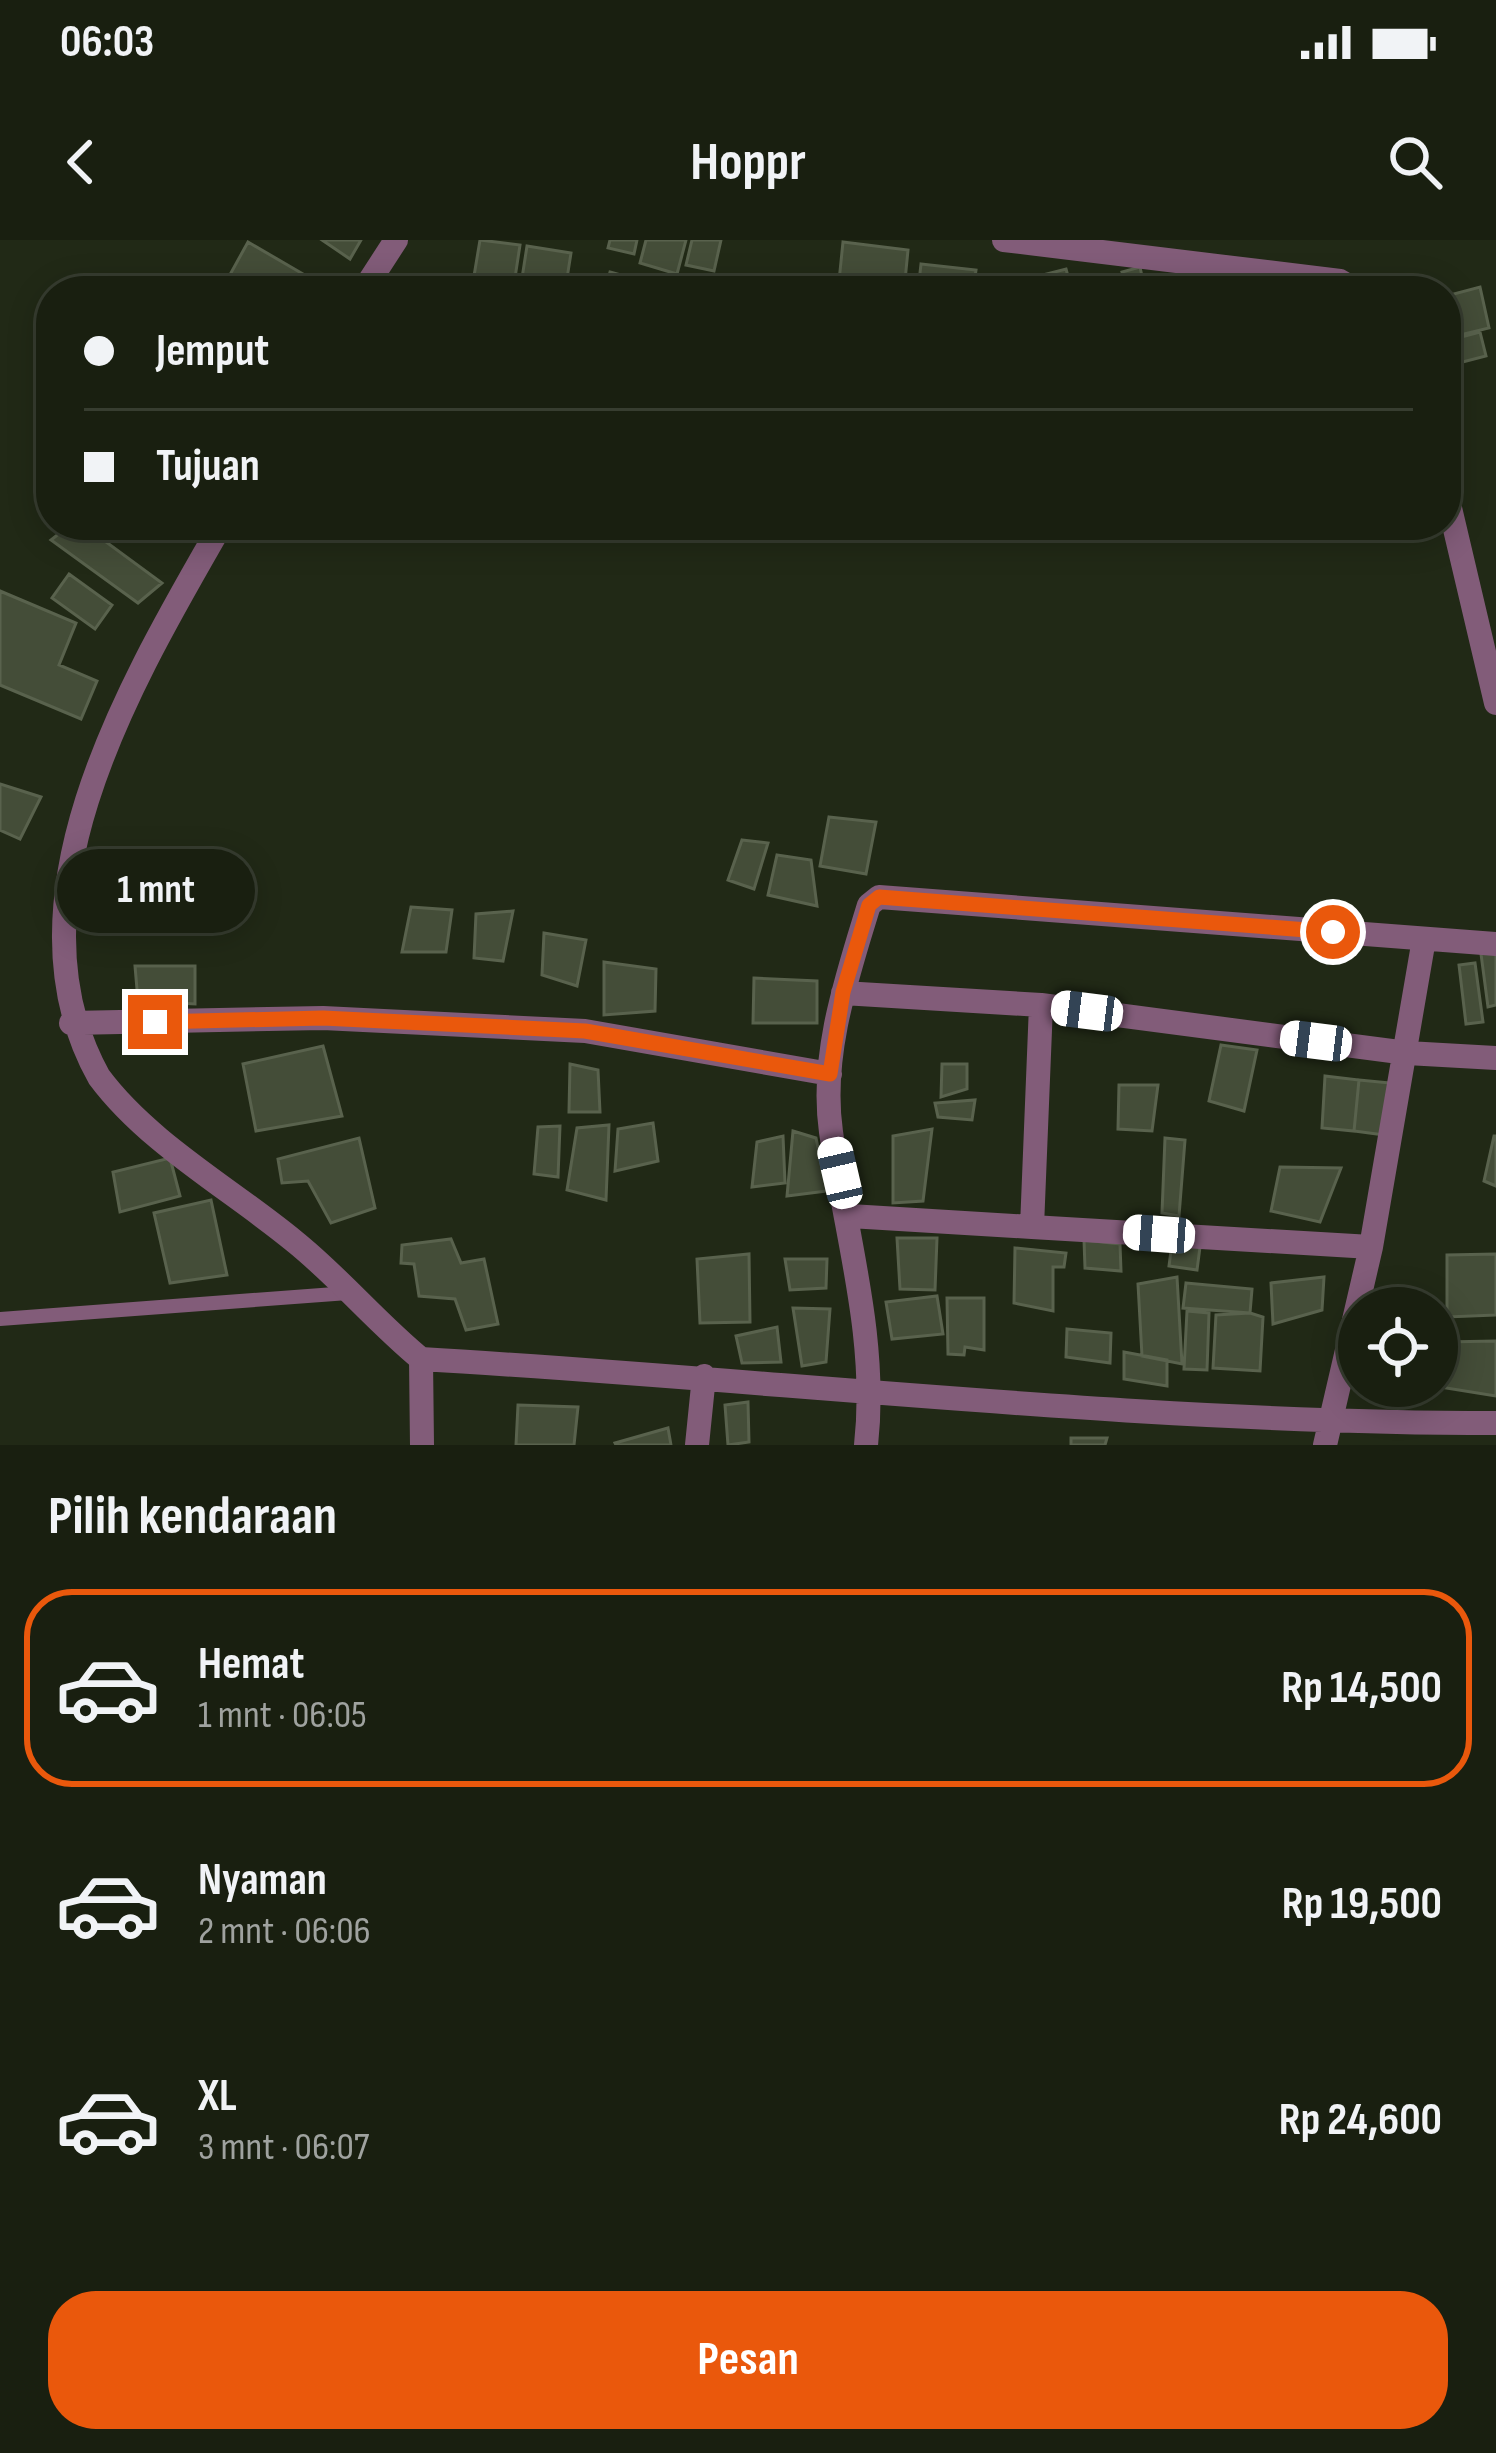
<!DOCTYPE html>
<html lang="id">
<meta charset="utf-8">
<style>
:root{--surface:#191f10;--page:#222719;--text:#f1f3f6;--muted:#9fa29f;--line:#373d30;--accent:#ea580c}
body{margin:0;font-family:"Sofia Sans Condensed",sans-serif;background:var(--page);color:var(--text);height:100vh;display:flex;flex-direction:column;font-size:45px;white-space:nowrap}
*{box-sizing:border-box;margin:0}
p{font-size:39px;color:var(--muted)}
.icon{flex:none;width:66px;height:66px;fill:none;stroke:currentColor;stroke-width:2;stroke-linecap:round;stroke-linejoin:round}
.map{position:relative;height:1205px;overflow:hidden}
.sheet{display:flex;flex-direction:column;background:var(--surface);flex:1}
.sheet>*{flex:none}
.top-card{position:absolute;left:36px;top:36px;width:1425px;height:264px;border-radius:48px;box-shadow:0 6px 30px #0003,0 0 0 3px var(--line);display:grid;align-content:center;height:264px;padding:0 48px;background:var(--surface)}
.tools{position:absolute;left:1338px;top:1047px;display:grid;gap:24px}
.tools a{display:grid;place-items:center;width:120px;height:120px;border-radius:50%;background:var(--surface);box-shadow:0 6px 30px #0003,0 0 0 3px var(--line);font-size:60px}
.end{position:absolute;width:54px;height:54px;margin:-27px;border:15px solid #ea580c;background:#fff;box-shadow:0 0 0 6px #fff}
.from{border-radius:50%}
.bubble{position:absolute;height:84px;border-radius:42px;background:var(--surface);box-shadow:0 6px 30px #0003,0 0 0 3px var(--line);font-size:39px;font-weight:700;line-height:84px;text-align:center}
.car{position:absolute;width:36px;height:72px;margin:-36px -18px;border-radius:15px;box-shadow:0 0 9px 3px #0007;background:linear-gradient(#fff 24%,#345 0 40%,#fff 0 76%,#345 0 86%,#fff 0)}
.top-card b{display:flex;align-items:center;gap:42px;height:114px;font-size:45px}
.top-card b+b{border-top:3px solid var(--line)}
.top-card i{width:30px;height:30px;background:var(--text)}
ul{padding:0;list-style:none}
li{display:flex;align-items:center;gap:36px;height:198px;margin:0 24px 18px;padding:0 24px;border:6px solid transparent;border-radius:48px}
li div{flex:1}
li b{display:block;font-size:45px}
li em{font-style:normal;font-weight:700}
li.active{border-color:var(--accent)}
li>.icon{width:108px;height:108px;stroke-width:1.5}
h2{padding:0 48px;font-size:54px;line-height:144px}
.cta{display:flex;gap:24px;margin-top:auto;padding:24px 48px}
.cta a{flex:1;height:138px;border-radius:48px;background:var(--accent);color:#fff;font-size:48px;font-weight:700;line-height:138px;text-align:center}
.status{display:flex;justify-content:space-between;align-items:center;height:84px;padding:0 60px;background:var(--surface);direction:ltr}
.status svg{height:33px;fill:currentColor}
header{display:flex;justify-content:space-between;align-items:center;height:156px;padding:0 48px;background:var(--surface);font-size:54px;font-weight:700}
.map>svg:first-child{display:block}
.building{fill:#444d38;stroke:#59624d;stroke-width:3}
.lines{fill:none;stroke-linecap:round;stroke-linejoin:round}
.service{stroke:#825c79;stroke-width:14}
.minor{stroke:#825c79;stroke-width:24}
.route{stroke:#ea580c;stroke-width:15}
</style>
<div class="status"><b>06:03</b><svg viewBox="0 0 49 12"><path d="M0 12V9h3v3zM5 12V6h3v6zM10 12V3h3v9zM15 12V0h3v12zM26 1h20v11H26zM47 4h2v5h-2z"/></svg></div>
<header><svg class="icon" aria-label="back" viewBox="0 0 24 24"><path d="M15 5l-7 7 7 7"/></svg>Hoppr<svg class="icon" aria-label="search" viewBox="0 0 24 24"><circle cx="10" cy="10" r="6"/><path d="M15 15l6 6"/></svg></header>
<div class="map">
<svg width="1496" height="1205" viewBox="0 0 1496 1205">
<rect width="100%" height="100%" fill="#212916"/>
<path class="building" d="M322 0H361L350 19Z
M480 0 520 5 513 51 472 48Z
M610 0H637L634 14 608 8Z
M646 0H686L677 34 640 23Z
M692 0H721L714 31 686 25Z
M248 2 315 41 309 51H221Z
M843 2 908 10 904 51H838Z
M527 6 571 13 565 51H520Z
M921 24 976 30 973 51H918Z
M1140 27 1143 41 1159 37 1163 51H1128L1122 32Z
M1066 29 1072 51H1005L1004 45Z
M610 32 639 40 636 51H605Z
M1480 47 1489 88 1456 96 1446 56Z
M1480 92 1486 116 1447 126 1446 101Z
M70 285H83L162 343 138 363 51 300Z
M69 334 112 365 95 389 52 358Z
M0 351 76 383 59 425 97 441 81 479 0 445Z
M0 544 41 557 20 599 0 590Z
M829 577 876 582 866 634 820 626Z
M742 600 768 603 754 649 728 640Z
M777 615 811 620 817 666 768 655Z
M411 667 452 670 446 712H402Z
M513 671 503 721 474 718 476 674Z
M544 693 586 700 577 746 542 735Z
M1496 711V765L1488 767 1481 714Z
M604 722 656 729 655 771 604 775Z
M1475 723 1483 782 1466 784 1459 725Z
M135 726H195V764L138 761Z
M754 738 817 741V783H753Z
M1221 805 1257 810 1244 871 1209 861Z
M323 806 342 876 256 891 243 824Z
M570 824 598 830 600 872H569Z
M942 824H967V849L941 857Z
M1325 836 1359 840 1354 891 1322 888Z
M1359 840 1401 844 1392 896 1354 891Z
M1119 845H1158L1152 891 1118 889Z
M975 860 972 880 938 877 935 863Z
M653 883 658 921 615 931 618 889Z
M609 885 606 960 567 950 577 888Z
M560 886 558 937 534 934 538 887Z
M932 889 923 961 893 963V896Z
M793 891 816 898 827 951 787 956Z
M783 896 785 943 752 947 757 902Z
M1494 896H1496V946L1484 941Z
M359 898 375 968 331 983 308 941 282 943 278 919Z
M1165 898 1185 900 1179 976 1162 973Z
M170 918 180 956 120 972 113 932Z
M1280 927 1341 928 1320 982 1271 971Z
M211 960 227 1035 170 1043 154 973Z
M897 998H937L935 1050 900 1049Z
M451 999 461 1023 484 1019 498 1084 466 1090 455 1059 419 1056 414 1024 401 1023 402 1005Z
M1084 1000 1120 1004 1121 1031 1085 1028Z
M1172 1003 1200 1007 1197 1030 1169 1026Z
M1015 1008 1066 1013 1064 1027H1053V1071L1014 1063Z
M749 1014 750 1082 700 1083 697 1019Z
M1496 1014V1075L1447 1077V1015Z
M785 1019H827L826 1048 790 1050Z
M1177 1037 1182 1124 1142 1116 1138 1044Z
M1324 1037 1322 1070 1273 1084 1271 1043Z
M1186 1043 1252 1049 1250 1073 1183 1068Z
M937 1056 943 1094 892 1099 886 1062Z
M947 1058H984V1110L965 1107 964 1115 948 1114Z
M793 1068 830 1069 826 1122 802 1126Z
M1187 1071 1209 1073 1207 1130 1184 1129Z
M1250 1073 1263 1077 1260 1131 1213 1128 1216 1075Z
M777 1087 781 1122 742 1123 736 1096Z
M1067 1089 1111 1093 1110 1123 1066 1117Z
M1496 1101V1156L1434 1146 1444 1102Z
M1124 1112 1167 1120V1146L1124 1139Z
M748 1162 749 1202 728 1205 725 1165Z
M518 1165 578 1167 574 1205H516Z
M668 1188 671 1205H616L615 1203Z
M1071 1198H1107L1105 1205H1071Z"/>
<g class="lines">
<path class="service" d="M0 1079 348 1053"/>
<path class="minor" d="M1004 0 1340 41 1357 51
M363 51 396 0
M1446 251 1496 463
M221 285C132 440 0 660 99 837 148 903 231 949 294 1001 339 1037 376 1082 421 1119L422 1205
M843 753 1041 765 1407 813 1496 818
M71 783 323 778 585 791 830 834
M850 976 1032 987 1041 765
M1032 987 1371 1007
M421 1119C779 1140 1136 1183 1496 1183
M697 1205 704 1136
M866 1205C878 1099 846 996 831 892 820 815 847 737 869 665L879 657 1496 704
M1325 1205 1371 1007 1424 699"/>
</g>
<g class="lines">
<path class="route" d="M155 782 323 778 585 791 830 834 843 752 869 665 879 657 1333 692"/>
</g>
</svg>
<div class="tools">
<a><svg class="icon" aria-label="locate" viewBox="0 0 24 24"><circle cx="12" cy="12" r="6"/><path d="M12 2v4M12 18v4M2 12h4M18 12h4"/></svg></a>
</div>
<i class="end from" style="left:1333px;top:692px"></i>
<i class="end" style="left:155px;top:782px"></i>
<div class="bubble" style="left:57px;top:609px;width:198px">1 mnt</div>
<i class="car" style="left:1087px;top:771px;rotate:277deg"></i>
<i class="car" style="left:1316px;top:801px;rotate:277deg"></i>
<i class="car" style="left:840px;top:933px;rotate:347deg"></i>
<i class="car" style="left:1159px;top:994px;rotate:274deg"></i>
<div class="top-card">
<b><i class="from"></i>Jemput</b>
<b><i></i>Tujuan</b>
</div>
</div>
<section class="sheet">
<h2>Pilih kendaraan</h2>
<ul>
<li class="active"><svg class="icon" aria-label="car" viewBox="0 0 24 24"><path d="M5 17H2v-5l4-1 3-4h7l3 4 3 1v5h-3M9 17h6M6 11h13"/><circle cx="7" cy="17" r="2"/><circle cx="17" cy="17" r="2"/></svg><div><b>Hemat</b><p>1 mnt · 06:05</p></div><em>Rp 14,500</em></li>
<li><svg class="icon" aria-label="car" viewBox="0 0 24 24"><path d="M5 17H2v-5l4-1 3-4h7l3 4 3 1v5h-3M9 17h6M6 11h13"/><circle cx="7" cy="17" r="2"/><circle cx="17" cy="17" r="2"/></svg><div><b>Nyaman</b><p>2 mnt · 06:06</p></div><em>Rp 19,500</em></li>
<li><svg class="icon" aria-label="car" viewBox="0 0 24 24"><path d="M5 17H2v-5l4-1 3-4h7l3 4 3 1v5h-3M9 17h6M6 11h13"/><circle cx="7" cy="17" r="2"/><circle cx="17" cy="17" r="2"/></svg><div><b>XL</b><p>3 mnt · 06:07</p></div><em>Rp 24,600</em></li>
</ul>
<div class="cta"><a>Pesan</a></div>
</section>
